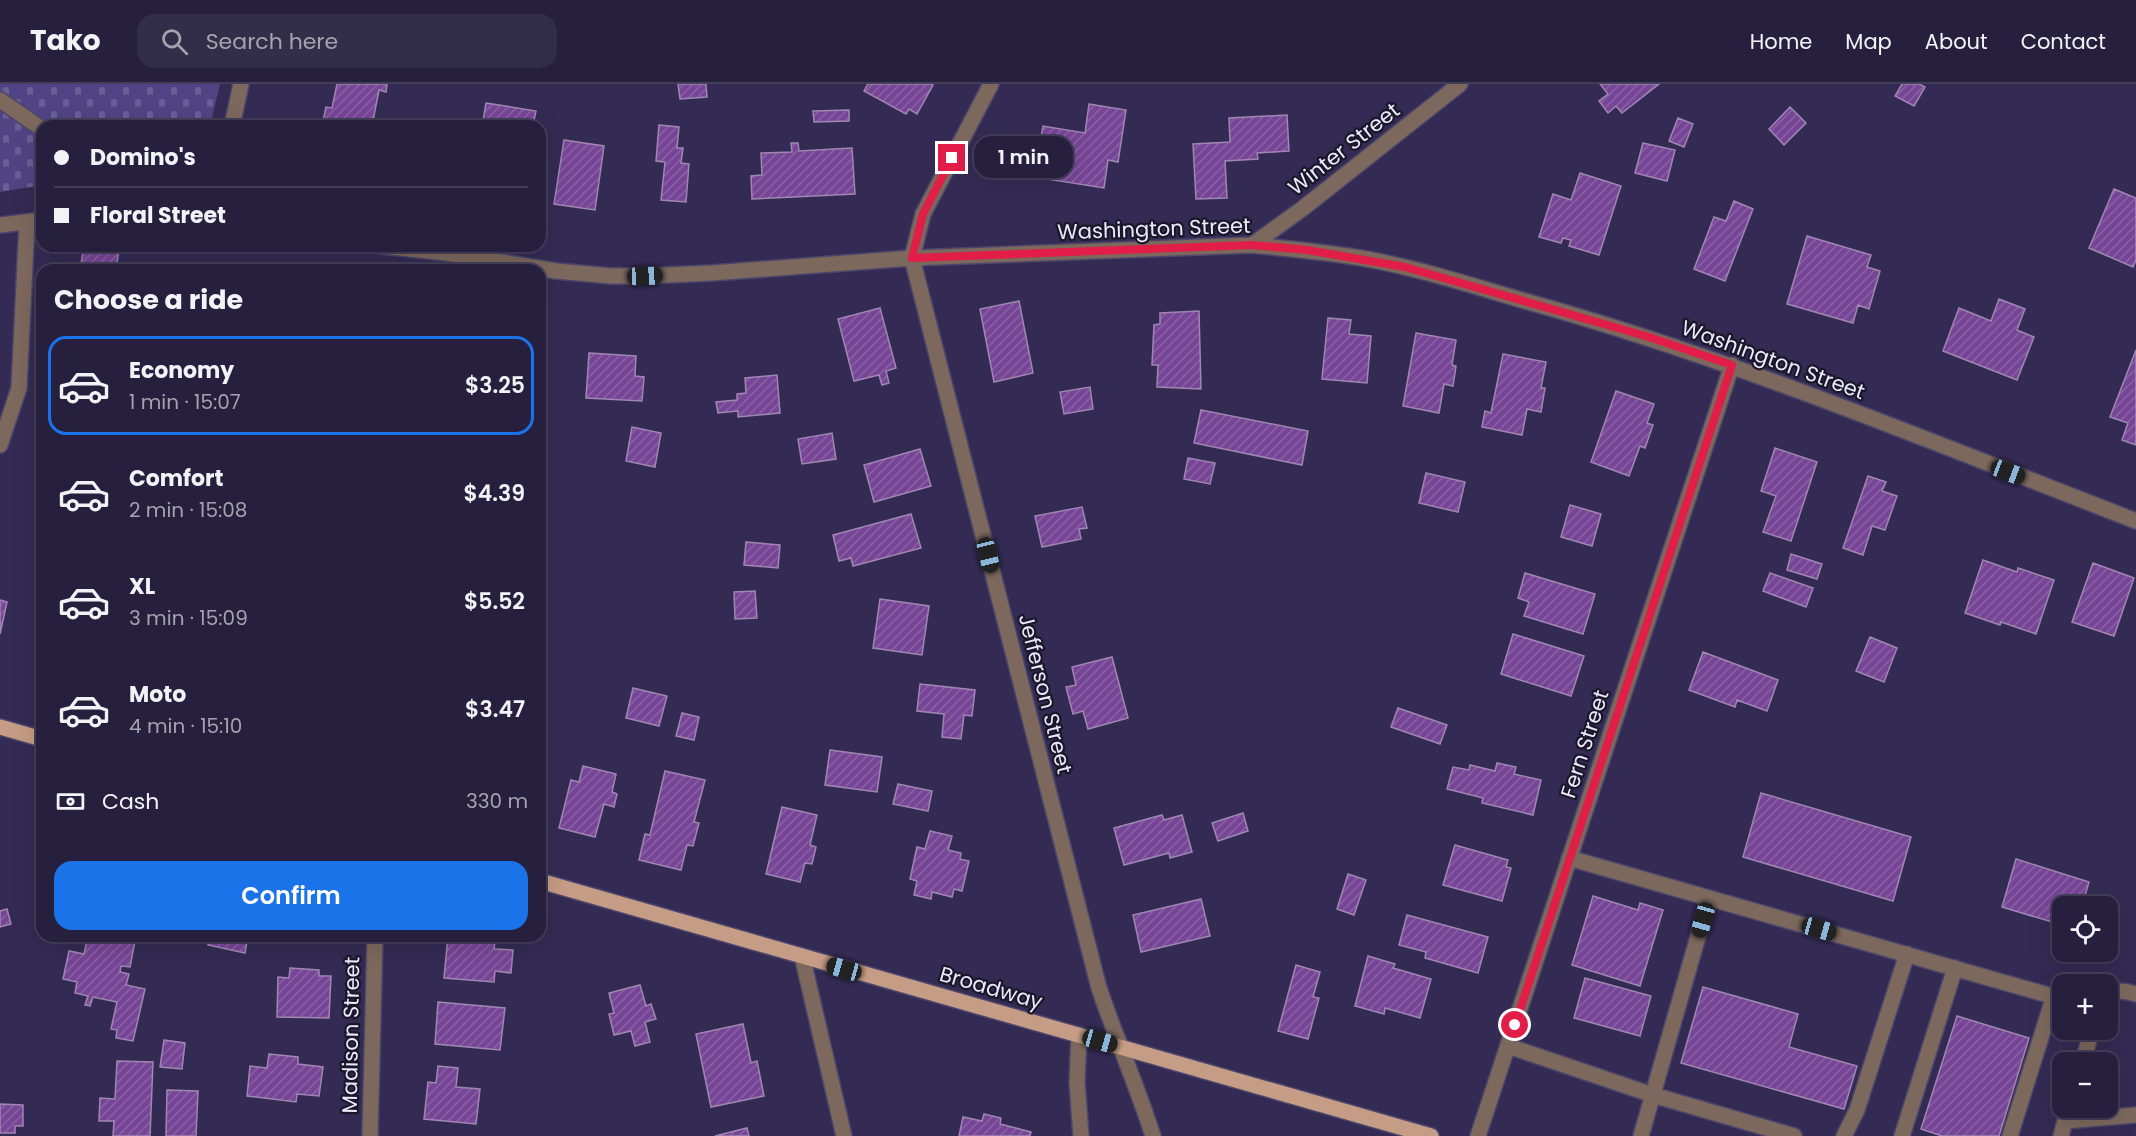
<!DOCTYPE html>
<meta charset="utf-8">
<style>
:root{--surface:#26203e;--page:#322d49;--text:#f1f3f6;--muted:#a4a3b0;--line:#423e58;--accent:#1a73e8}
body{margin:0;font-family:Poppins,sans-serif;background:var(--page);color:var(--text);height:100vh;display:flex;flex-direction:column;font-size:22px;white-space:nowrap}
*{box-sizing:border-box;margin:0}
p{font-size:20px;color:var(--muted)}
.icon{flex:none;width:33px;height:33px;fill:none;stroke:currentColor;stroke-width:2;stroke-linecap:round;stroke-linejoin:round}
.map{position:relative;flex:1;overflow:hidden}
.sheet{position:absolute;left:36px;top:180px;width:510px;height:678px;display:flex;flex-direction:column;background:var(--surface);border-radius:18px;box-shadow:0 6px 24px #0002,0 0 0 2px var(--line)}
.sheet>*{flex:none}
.hud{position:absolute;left:36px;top:36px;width:510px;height:132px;border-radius:18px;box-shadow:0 6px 24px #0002,0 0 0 2px var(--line);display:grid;align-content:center;height:132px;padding:0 18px;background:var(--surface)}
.fabs{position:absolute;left:2052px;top:812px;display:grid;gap:12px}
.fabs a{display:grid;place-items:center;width:66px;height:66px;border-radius:12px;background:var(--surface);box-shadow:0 6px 24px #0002,0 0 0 2px var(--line);font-size:30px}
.end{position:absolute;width:27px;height:27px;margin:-14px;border:8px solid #e11d48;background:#fff;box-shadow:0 0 0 3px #fff}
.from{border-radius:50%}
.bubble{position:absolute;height:42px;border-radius:18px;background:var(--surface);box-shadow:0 6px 24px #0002,0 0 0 2px var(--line);font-size:20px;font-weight:600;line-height:42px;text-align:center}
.car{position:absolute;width:18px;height:36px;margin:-18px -9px;border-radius:8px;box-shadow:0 0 4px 2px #0007;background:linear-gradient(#222 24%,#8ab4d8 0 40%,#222 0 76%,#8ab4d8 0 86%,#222 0)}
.hud b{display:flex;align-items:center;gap:21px;height:57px;font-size:22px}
.hud b+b{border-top:2px solid var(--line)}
.hud i{width:15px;height:15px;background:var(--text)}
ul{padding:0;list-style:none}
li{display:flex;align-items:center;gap:18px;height:99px;margin:0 12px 9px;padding:0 6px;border:3px solid transparent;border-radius:18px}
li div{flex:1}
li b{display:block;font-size:22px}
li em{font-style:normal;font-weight:600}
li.active{border-color:var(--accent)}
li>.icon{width:54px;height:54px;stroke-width:1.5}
h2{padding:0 18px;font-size:27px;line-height:72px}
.pay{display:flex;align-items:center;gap:15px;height:66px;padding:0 18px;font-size:22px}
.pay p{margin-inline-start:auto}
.action{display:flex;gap:12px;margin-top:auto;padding:12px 18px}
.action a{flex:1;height:69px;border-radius:18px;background:var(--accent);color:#fff;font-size:24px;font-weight:600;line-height:69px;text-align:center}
header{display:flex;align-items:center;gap:36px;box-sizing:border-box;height:84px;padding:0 30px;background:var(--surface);border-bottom:2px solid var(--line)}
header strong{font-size:28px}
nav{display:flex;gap:33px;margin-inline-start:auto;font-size:21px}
.search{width:420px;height:54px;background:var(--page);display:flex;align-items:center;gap:15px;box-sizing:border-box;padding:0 21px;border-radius:18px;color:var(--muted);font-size:22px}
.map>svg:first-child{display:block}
.cemetery{fill:url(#cemetery-stones)}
.building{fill:url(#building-hatch);stroke:#a087b2;stroke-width:1.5}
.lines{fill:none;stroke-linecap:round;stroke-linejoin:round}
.service-casing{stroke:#4d466b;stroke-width:18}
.minor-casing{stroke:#4d466b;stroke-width:18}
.tertiary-casing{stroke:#4d466b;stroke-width:18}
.primary-casing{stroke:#4d466b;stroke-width:18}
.service{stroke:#7c685d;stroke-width:15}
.minor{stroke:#7c685d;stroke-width:15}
.tertiary{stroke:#7c685d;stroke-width:15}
.primary{stroke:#c59c85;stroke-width:15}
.route{stroke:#e11d48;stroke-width:8}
.labels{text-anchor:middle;stroke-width:4.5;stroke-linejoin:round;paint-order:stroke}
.street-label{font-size:21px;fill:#ebe9fe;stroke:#1a1729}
</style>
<header>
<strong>Tako</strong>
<div class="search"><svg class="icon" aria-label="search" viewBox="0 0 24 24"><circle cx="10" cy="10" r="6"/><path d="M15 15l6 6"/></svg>Search here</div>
<nav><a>Home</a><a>Map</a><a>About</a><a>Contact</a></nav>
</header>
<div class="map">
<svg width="2136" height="1052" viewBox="0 0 2136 1052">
<defs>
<pattern id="cemetery-stones" width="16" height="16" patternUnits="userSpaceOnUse" patternTransform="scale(1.5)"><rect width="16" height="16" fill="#514484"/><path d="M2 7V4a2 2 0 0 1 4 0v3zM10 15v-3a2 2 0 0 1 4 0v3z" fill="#6a5f96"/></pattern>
<pattern id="building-hatch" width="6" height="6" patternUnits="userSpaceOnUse" patternTransform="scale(1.5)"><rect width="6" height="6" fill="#774596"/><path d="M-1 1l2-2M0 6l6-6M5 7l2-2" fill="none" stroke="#8a60a6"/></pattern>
</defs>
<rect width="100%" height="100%" fill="#332b53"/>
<path class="cemetery" d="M0 0H220L210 42H72L69 40 67 42H42V96L37 102 0 108Z"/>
<path class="building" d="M337 0H387L386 8 379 6 372 42H322L326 23 332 24Z
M678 0H706L707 13 680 15Z
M868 0H931L933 1 917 30 909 25 906 30 864 7Z
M1600 0H1659L1622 29 1616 22 1608 29 1599 17 1608 10Z
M1902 0H1919L1925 3 1914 22 1895 12Z
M486 19 536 27 533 41 522 40V42H482Z
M1089 20 1126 26 1118 78 1108 76 1104 104 1034 93 1043 42 1085 49Z
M1790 23 1806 39 1784 61 1769 45Z
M849 26V37L814 38 813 27Z
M1287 31 1289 67 1257 69 1258 75 1225 77 1227 114 1196 115 1193 60 1230 58 1229 34Z
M1678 34 1693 40 1684 63 1669 57Z
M659 41 679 43 677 64H683L681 79 689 80 686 118 661 116 665 78 656 77Z
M564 56 604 62 595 126 554 120Z
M791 59H798L799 67 852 64 855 110 752 115 751 92 762 91 761 69 792 68Z
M1643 59 1675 66 1667 97 1635 89Z
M1580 89 1621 102 1599 171 1569 162 1571 156 1563 154 1561 159 1539 153 1553 110 1571 116Z
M2114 105 2136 114V176L2133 183 2089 164Z
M1734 117 1753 125 1725 197 1694 185 1714 133 1726 137Z
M1807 152 1871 171 1867 183 1880 187 1869 225 1858 221 1853 239 1787 220Z
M84 162 119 166 116 186H80Z
M1999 215 2025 225 2017 246 2034 253 2017 296 1943 267 1959 224 1991 237Z
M1019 217 1033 289 994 298 980 225Z
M880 224 896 284 886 287 889 299 882 301 879 291 854 297 838 235Z
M1199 227 1201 305 1157 303 1158 281H1152L1154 241 1160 240V229Z
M1328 234 1351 236 1349 250 1371 252 1367 299 1322 295Z
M1416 249 1456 256 1452 281 1456 282 1453 302 1444 300 1439 329 1403 322Z
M2136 266V361L2122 356 2128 339 2110 333Z
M589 269 636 272 635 292 644 293 642 317 586 314Z
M1503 270 1546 278 1541 304H1545L1541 328 1527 325 1522 351 1482 343 1485 327 1491 329Z
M777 291 780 329 738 333V327L718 329 716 318 737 316V310L746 309 745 294Z
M1090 303 1093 325 1064 330 1060 308Z
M1616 307 1654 320 1647 339 1653 341 1645 364 1640 362 1629 392 1591 378Z
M1201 326 1308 347 1302 381 1194 359Z
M632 343 661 349 655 383 626 377Z
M41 344 42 345V377H36Z
M832 349 836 375 802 380 798 355Z
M1775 364 1817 378 1791 457 1763 448 1776 412 1761 407Z
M920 365 931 402 874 418 864 381Z
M1188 374 1215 379 1210 400 1184 395Z
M1426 389 1465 398 1458 428 1419 419Z
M1868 392 1886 398 1882 407 1897 412 1885 446 1872 442 1863 471 1843 464Z
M1570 421 1601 430 1592 462 1561 453Z
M1082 423 1087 444 1079 445 1081 455 1042 463 1035 432Z
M911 430 921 464 853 482 851 474 839 477 833 451Z
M746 458 780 461 778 484 744 481Z
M1791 470 1822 480 1817 495 1787 486Z
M1983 476 2017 488 2018 484 2054 496 2036 550 2001 538 2000 541 1965 529Z
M2093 479 2134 494 2114 552 2072 538Z
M1525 489 1595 510 1583 550 1524 532 1529 518 1518 514Z
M1770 489 1813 504 1806 523 1763 507Z
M755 507 757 534 735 535 734 508Z
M880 515 929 522 922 571 873 564Z
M0 516 7 518 0 550Z
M1513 550 1584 572 1571 612 1501 590Z
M1870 553 1897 564 1884 598 1856 587Z
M1703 568 1778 596 1767 627 1737 616 1735 623 1689 606Z
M1112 573 1128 634 1088 645 1083 627 1073 630 1066 603 1076 601 1072 583Z
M920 600 975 606 972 632 964 631 961 655 942 653 944 630 917 627Z
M633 604 667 612 659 642 626 634Z
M1398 624 1447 641 1440 660 1391 643Z
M682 629 699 633 694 656 676 652Z
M830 666 882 673 877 708 825 701Z
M1497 679 1516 683 1514 690 1541 696 1533 731 1482 719 1483 714 1447 705 1453 683 1469 686 1470 681 1495 687Z
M583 682 616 690 612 708 617 710 614 723 604 720 595 753 559 744 571 696 579 698Z
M665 687 705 696 694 738 699 739 693 762 687 761 681 786 639 776 645 750 650 751Z
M898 700 932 707 928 727 893 720Z
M1761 709 1911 753 1893 817 1743 773Z
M782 723 817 731 810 761 816 763 812 780 805 779 800 798 766 790Z
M1243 729 1248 747 1218 757 1212 739Z
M1162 731 1164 736 1182 731 1192 768 1170 774 1169 769 1124 781 1114 744Z
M930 747 952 752 948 766 961 769 960 775 969 777 962 807 954 805 952 813 932 808 931 815 914 811 917 797 910 795 917 763 925 765Z
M1455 761 1508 776 1506 783 1511 784 1502 817 1443 801Z
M2016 775 2089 798 2082 822H2062V841L2002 823Z
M1348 790 1366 796 1354 831 1337 825Z
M1593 812 1638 826 1640 819 1663 826 1640 902 1572 881Z
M1201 815 1210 852 1141 868 1133 831Z
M7 825 11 840 0 843V827Z
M1407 831 1488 853 1478 889 1425 874 1426 868 1399 861Z
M88 852H122V854L135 857 130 883 121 882 120 888 129 890 126 901 145 905 133 957 116 954 117 946 111 945 117 918 93 913 90 922 85 921 88 912 75 909 77 898 63 895 69 867 84 870Z
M210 852H248L245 869 208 861Z
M448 852 495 857 494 865 513 866 511 889 495 887 494 898 444 894Z
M1368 872 1395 880 1393 884 1431 895 1420 934 1385 924 1384 930 1355 922Z
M1296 881 1320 888 1313 913 1319 914 1308 955 1278 947Z
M290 884 319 886V892H331L329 934 277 933 278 893 289 894Z
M1585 894 1651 912 1640 952 1574 934Z
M640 901 646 922 651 920 656 935 645 938 650 958 635 962 631 947 614 951 609 930 614 929 609 909Z
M1703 903 1798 930 1789 963 1857 982 1844 1025 1681 979Z
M438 918 505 924 500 966 435 960Z
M1957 932 2029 954 1999 1052H1942L1921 1045Z
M743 940 751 979 757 977 764 1012 711 1023 696 950Z
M164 956 185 959 182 985 160 983Z
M269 970 298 973V980L323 983 319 1012 297 1010 296 1018 247 1012 250 982 267 984Z
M117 977 153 978 150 1052H113L114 1037H99L100 1014 115 1015Z
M438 982 458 984 456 1003 480 1005 476 1040 424 1035 428 998 436 999Z
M167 1006 198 1007 196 1052H166Z
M0 1020 23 1021V1042H15V1049H0Z
M984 1030 1001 1034 1000 1040 1031 1048 1030 1052H959L963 1033 982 1037Z
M747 1044 749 1052H715Z"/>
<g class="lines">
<defs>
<path id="service" d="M0 16 42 45
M0 361 19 304 27 138
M1569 774 2062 915
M2108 912C2117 905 2125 907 2136 910
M1079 951 1077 998 1081 1052
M1508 962 1653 1011 1794 1052
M2083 978 2092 945
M2065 1037 2136 1031
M1641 1052 1709 814
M1844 1052 1857 1026 1907 870
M1902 1052 1955 884
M2010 1052 2054 912
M2061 1052 2069 1023"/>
<path id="minor" d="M991 0 923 130 912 174 1099 904C1116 954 1137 1002 1153 1052
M232 42 241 0
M802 872 844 1052
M370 1052 375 852
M1478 1052 1732 281"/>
<path id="tertiary" d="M0 141 42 136
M1252 161 1302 125 1460 0
M382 162 447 169 556 187 611 192H645L712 189 912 174 1252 161C1290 165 1329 168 1367 175 1421 185 1473 202 1525 217 1734 275 1934 359 2136 437"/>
<path id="primary" d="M0 643 42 655
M540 797 1431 1052"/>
</defs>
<use href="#service" class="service-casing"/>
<use href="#minor" class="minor-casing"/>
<use href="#tertiary" class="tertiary-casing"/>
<use href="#primary" class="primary-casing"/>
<use href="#service" class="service"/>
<use href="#minor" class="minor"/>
<use href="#tertiary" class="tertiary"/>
<use href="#primary" class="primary"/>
</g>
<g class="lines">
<path class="route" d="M952 74 923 130 912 174 1252 161 1307 166 1405 183 1649 253 1732 281 1515 941"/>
</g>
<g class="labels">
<g class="street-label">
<text transform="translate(1344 65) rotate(-38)" y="7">Winter Street</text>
<text transform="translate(1154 145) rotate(-2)" y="7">Washington Street</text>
<text transform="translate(1773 276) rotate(20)" y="7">Washington Street</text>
<text transform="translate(1045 610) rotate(76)" y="7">Jefferson Street</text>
<text transform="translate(1585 660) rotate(-72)" y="7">Fern Street</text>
<text transform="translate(991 904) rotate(16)" y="7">Broadway</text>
<text transform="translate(351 951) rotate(-89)" y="7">Madison Street</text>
</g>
</g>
</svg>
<div class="fabs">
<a><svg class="icon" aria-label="locate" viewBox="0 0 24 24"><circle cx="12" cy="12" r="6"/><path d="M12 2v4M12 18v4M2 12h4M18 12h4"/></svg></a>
<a>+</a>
<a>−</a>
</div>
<i class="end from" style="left:1515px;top:941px"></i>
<i class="end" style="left:952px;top:74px"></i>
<div class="bubble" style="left:974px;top:52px;width:99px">1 min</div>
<i class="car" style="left:645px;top:192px;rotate:88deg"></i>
<i class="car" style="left:2008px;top:388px;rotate:111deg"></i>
<i class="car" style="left:988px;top:471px;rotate:166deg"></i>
<i class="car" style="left:1703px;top:836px;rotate:196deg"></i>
<i class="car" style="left:1819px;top:845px;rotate:106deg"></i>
<i class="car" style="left:844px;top:885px;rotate:286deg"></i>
<i class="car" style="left:1100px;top:957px;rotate:106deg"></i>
<div class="hud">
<b><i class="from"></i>Domino's</b>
<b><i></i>Floral Street</b>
</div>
<section class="sheet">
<h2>Choose a ride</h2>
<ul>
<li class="active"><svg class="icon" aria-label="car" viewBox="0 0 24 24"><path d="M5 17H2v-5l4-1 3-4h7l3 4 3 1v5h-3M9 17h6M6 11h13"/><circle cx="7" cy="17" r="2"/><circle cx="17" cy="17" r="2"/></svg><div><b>Economy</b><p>1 min · 15:07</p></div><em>$3.25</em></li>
<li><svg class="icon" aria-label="car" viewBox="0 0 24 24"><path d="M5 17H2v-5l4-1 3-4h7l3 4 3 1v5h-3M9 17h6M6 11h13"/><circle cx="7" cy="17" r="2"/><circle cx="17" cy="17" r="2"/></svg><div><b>Comfort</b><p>2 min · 15:08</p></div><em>$4.39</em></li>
<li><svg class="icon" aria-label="car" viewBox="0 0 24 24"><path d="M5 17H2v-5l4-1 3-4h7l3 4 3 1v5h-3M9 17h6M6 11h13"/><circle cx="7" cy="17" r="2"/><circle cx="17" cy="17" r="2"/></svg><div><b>XL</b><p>3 min · 15:09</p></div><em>$5.52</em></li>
<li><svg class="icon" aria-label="car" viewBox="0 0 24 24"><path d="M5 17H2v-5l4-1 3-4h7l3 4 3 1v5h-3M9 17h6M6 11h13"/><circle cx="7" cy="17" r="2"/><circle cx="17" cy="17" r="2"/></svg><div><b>Moto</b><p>4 min · 15:10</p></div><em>$3.47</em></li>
</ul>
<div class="pay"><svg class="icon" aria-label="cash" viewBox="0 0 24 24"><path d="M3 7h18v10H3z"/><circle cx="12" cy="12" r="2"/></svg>Cash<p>330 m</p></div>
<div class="action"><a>Confirm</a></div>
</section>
</div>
